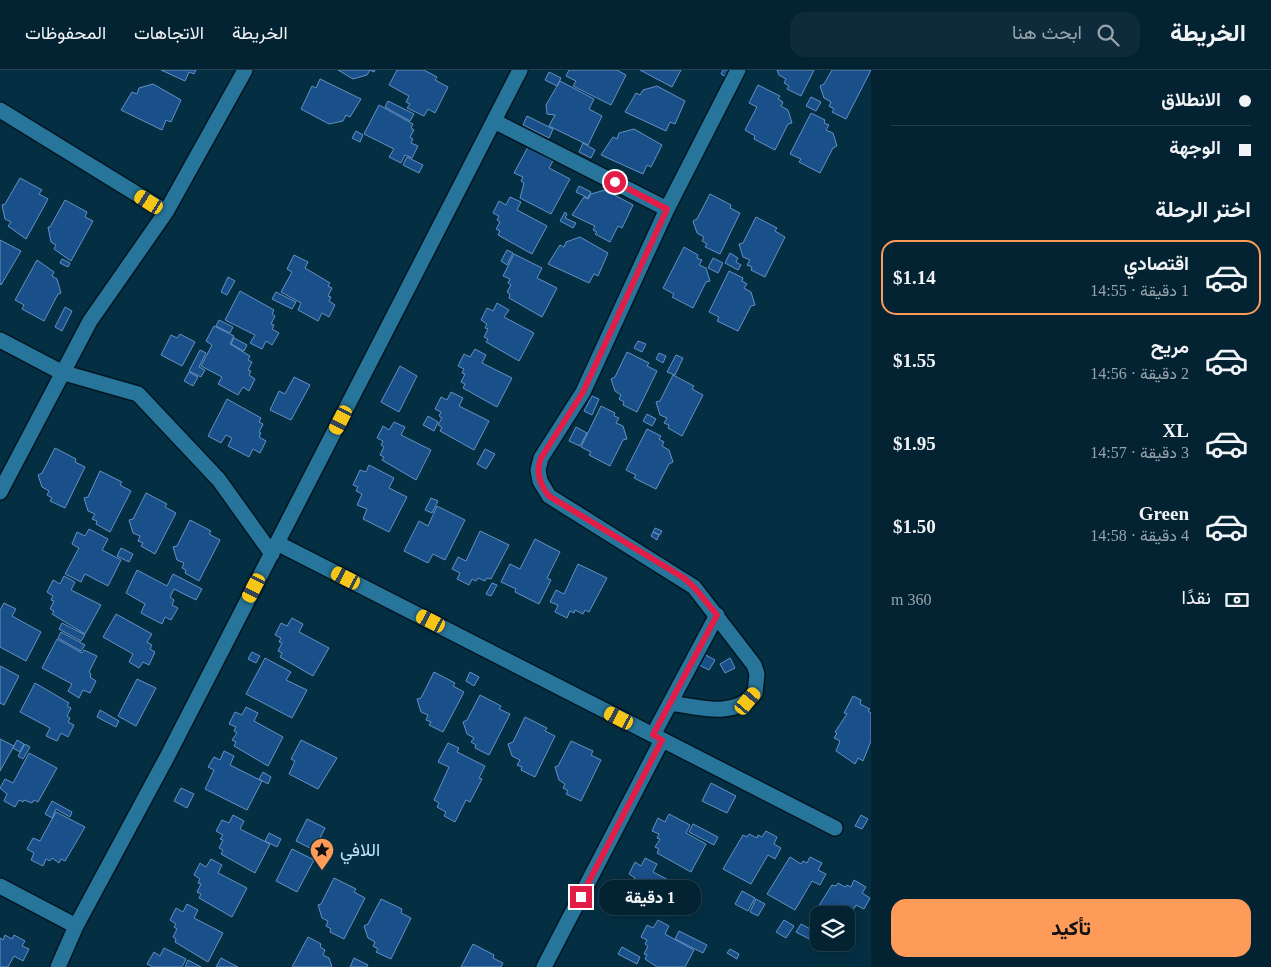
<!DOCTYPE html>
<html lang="ar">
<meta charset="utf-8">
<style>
:root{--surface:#032332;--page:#0d2b3a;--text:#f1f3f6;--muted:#97a4ac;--line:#24404d;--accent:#fe9b59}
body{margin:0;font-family:"Times New Roman",Vazirmatn,serif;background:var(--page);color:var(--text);direction:rtl;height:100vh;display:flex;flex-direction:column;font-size:19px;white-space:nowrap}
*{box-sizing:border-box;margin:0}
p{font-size:16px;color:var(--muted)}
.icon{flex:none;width:28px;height:28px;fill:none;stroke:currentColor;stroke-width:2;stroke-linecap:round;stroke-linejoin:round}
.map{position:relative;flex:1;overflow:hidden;direction:ltr}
.side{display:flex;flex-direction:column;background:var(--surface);width:400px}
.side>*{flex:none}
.guide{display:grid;align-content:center;height:110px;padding:0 20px;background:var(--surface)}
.buttons{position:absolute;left:810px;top:836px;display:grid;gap:10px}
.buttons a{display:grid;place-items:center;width:45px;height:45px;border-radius:10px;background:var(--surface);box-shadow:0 2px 12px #0003,0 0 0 1px var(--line);font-size:25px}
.end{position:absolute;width:22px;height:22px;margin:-11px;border:6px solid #e11d48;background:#fff;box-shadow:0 0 0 2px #fff}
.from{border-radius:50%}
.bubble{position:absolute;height:35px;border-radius:15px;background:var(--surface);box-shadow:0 2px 12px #0003,0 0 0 1px var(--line);font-size:16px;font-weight:800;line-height:35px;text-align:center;direction:rtl}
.car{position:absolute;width:15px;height:30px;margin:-15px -8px;border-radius:6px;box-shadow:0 0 4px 1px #0007;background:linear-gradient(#f5c518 24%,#345 0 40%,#f5c518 0 76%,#345 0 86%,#f5c518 0)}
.guide b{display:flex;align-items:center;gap:18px;height:48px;font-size:19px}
.guide b+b{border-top:1px solid var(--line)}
.guide i{width:12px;height:12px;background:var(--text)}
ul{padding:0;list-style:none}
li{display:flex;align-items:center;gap:15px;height:75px;margin:0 10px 8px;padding:0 10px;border:2px solid transparent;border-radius:15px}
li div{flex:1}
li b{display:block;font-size:19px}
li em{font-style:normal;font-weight:800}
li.current{border-color:var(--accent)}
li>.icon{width:45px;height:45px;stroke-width:1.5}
h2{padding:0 20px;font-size:22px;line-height:60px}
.pay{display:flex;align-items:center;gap:12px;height:55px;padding:0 20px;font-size:19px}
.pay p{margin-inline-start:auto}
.primary-button{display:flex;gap:10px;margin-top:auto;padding:10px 20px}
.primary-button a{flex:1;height:58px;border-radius:15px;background:var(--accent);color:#111;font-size:20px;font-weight:800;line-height:58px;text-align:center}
header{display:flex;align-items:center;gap:30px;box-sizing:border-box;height:70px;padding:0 25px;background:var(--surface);border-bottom:1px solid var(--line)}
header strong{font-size:24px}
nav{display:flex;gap:28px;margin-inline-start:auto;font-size:18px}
.search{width:350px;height:45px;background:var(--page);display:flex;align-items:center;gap:12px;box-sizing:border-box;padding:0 18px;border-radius:15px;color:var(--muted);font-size:19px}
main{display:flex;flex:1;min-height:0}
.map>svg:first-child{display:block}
.building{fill:#1a5089;stroke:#6491c5}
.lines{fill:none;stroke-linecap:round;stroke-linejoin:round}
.minor-casing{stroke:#011621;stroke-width:18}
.minor{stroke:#27759a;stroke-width:15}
.route{stroke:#e11d48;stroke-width:6}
.labels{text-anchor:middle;stroke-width:4;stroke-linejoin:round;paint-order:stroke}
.poi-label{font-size:18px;fill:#c2e6fa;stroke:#042f42;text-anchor:start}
</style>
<header>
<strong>الخريطة</strong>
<div class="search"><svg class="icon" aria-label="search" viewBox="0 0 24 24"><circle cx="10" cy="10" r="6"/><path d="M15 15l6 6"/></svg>ابحث هنا</div>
<nav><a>الخريطة</a><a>الاتجاهات</a><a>المحفوظات</a></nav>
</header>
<main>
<section class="side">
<div class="guide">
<b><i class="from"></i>الانطلاق</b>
<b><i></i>الوجهة</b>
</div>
<h2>اختر الرحلة</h2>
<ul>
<li class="current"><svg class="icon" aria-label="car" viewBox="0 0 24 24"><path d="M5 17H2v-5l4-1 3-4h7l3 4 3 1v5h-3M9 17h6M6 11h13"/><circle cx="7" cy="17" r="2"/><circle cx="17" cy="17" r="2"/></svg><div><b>اقتصادي</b><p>1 دقيقة · 14:55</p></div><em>$1.14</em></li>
<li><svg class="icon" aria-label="car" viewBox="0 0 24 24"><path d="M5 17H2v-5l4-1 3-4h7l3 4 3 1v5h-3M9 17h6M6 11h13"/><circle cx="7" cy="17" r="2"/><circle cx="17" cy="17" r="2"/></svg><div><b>مريح</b><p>2 دقيقة · 14:56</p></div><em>$1.55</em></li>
<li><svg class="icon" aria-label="car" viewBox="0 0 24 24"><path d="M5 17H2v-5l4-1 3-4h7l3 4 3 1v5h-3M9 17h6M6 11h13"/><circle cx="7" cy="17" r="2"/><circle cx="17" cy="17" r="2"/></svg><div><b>XL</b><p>3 دقيقة · 14:57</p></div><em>$1.95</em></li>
<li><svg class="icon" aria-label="car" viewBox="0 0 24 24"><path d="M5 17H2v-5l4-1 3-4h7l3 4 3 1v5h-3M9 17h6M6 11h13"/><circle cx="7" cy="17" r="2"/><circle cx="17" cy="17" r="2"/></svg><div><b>Green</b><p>4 دقيقة · 14:58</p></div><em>$1.50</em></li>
</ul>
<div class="pay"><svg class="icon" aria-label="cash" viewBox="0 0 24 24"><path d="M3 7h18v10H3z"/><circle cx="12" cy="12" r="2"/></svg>نقدًا<p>360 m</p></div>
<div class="primary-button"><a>تأكيد</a></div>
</section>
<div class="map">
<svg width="871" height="897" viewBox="0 0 871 897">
<rect width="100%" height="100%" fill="#042f42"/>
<path class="building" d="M161 0H196L194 4 189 2 185 11Z
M338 0H375L374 2 370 0 367 5 353 9Z
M397 0H424L437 7 435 10 448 17 435 43 428 39 424 46 407 38 410 34 406 32 409 26 389 15Z
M569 0H617L626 5 611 35 573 16 576 11 566 6Z
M640 0H681L672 17Z
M723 0H729L726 7 721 4Z
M777 0H814L801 26 787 19 789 16 784 13 786 9 779 5Z
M832 0H871L846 49 832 42 834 39 829 36 831 32 824 28 820 16 824 14Z
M549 2 561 8 557 16 545 10Z
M320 9 361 29 350 47 346 45 343 51 329 54 301 39 312 16 316 18Z
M560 11 594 29 589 39 602 46 588 75 549 56 555 45 547 44 546 35Z
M153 14 181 30 171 52 166 50 162 60 121 40 132 22 137 24 139 18Z
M758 15 780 26 778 29 783 32 781 36 788 40 792 53 788 54 775 80 754 69 755 66 745 60 757 37 749 33Z
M657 16 685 31 675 54 670 52 666 61 625 42 636 23 640 25 643 20Z
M811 27 821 32 816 41 806 36Z
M388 31 414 44 410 51 385 37Z
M379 35 413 54 411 58 414 60 410 67 413 69 411 73 418 76 412 88 405 85 401 93 389 87 394 79 364 64Z
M811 43 825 50 824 53 829 55 826 60 833 63 837 76 833 78 820 103 799 92 801 89 790 84Z
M527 46 553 59 549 68 523 55Z
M634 59 662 75 651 97 647 95 643 104 601 85 613 67 617 69 619 63Z
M356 61 363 65 360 72 352 68Z
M583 73 595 80 591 88 579 82Z
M528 77 553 91 549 98 570 109 551 144 520 128 524 113 521 111 523 107 514 103Z
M407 87 423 95 419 103 403 95Z
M20 108 42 120 39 124 48 129 26 169 8 156 11 152 5 149 2 135 5 134Z
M579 116 591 122 588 128 576 122Z
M605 120 633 135 622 158 618 156 610 172 595 164 597 162 593 160 595 156 572 145 584 127 588 129 591 124Z
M710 124 731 135 730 138 740 143 720 184 705 177 707 174 702 171 704 167 697 163 693 151 697 149Z
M510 127 521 132 517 140 547 156 532 184 498 165 500 161 496 159 500 152 497 150 499 146 493 143 499 131 506 135Z
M65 130 87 142 85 147 93 151 71 191 54 179 56 175 51 172 48 157H50Z
M565 142 567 144 565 148 576 153 573 158 560 151Z
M756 147 777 158 775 161 785 167 765 207 751 200 752 197 747 195 750 190 743 187 739 174 743 173Z
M580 167 608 183 598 206 594 204 589 213 548 194 560 175 564 177 566 172Z
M0 170 21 181 1 215 0 214Z
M684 177 698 185 697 188 702 190 699 195 706 198 710 211 706 212 693 238 672 227 674 224 663 218Z
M507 180 513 183 507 195 501 191Z
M730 183 738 188 736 192 741 195 738 200 725 193Z
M514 184 542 198 537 208 557 218 542 247 509 228 510 224 507 222 511 215 508 213 510 209 503 206Z
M294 185 308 192 305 198 330 213 328 216 332 218 328 226 331 227 329 231 335 235 329 247 322 243 318 251 298 240 301 233 281 222 292 202 287 199Z
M713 188 723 193 718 203 708 198Z
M62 189 70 193 68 197 60 193Z
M37 190 54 202 52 206 57 209 61 223 58 224 44 251 22 239 24 235 15 230Z
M729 201 743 208 742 211 747 214 744 218 751 222 755 235 751 236 738 261 717 251 719 247 709 242Z
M228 207 235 211 227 225 221 222Z
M240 221 274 240 272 244 275 246 271 254 274 255 272 259 279 263 272 275 266 271 262 279 250 273 255 265 225 250Z
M276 222 296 232 292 239 272 229Z
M497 233 509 240 504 247 534 263 519 291 486 272 488 269 484 267 488 259 485 258 487 254 481 250 487 238 493 241Z
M65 237 72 241 62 261 55 257Z
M219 250 233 257 230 263 216 256Z
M214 256 234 266 230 274 250 286 248 290 252 292 248 300 251 301 249 305 255 309 249 321 243 317 238 325 218 314 222 307 201 296 212 275 206 271Z
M180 264 195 272 182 296 161 285 171 265 177 268Z
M234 268 247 275 244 281 231 274Z
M638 271 646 274 642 282 634 278Z
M475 279 486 285 482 293 512 308 497 337 463 318 465 314 461 312 465 304 462 303 464 299 458 296 464 284 470 287Z
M200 280 206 283 199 297 205 300 201 307 189 301Z
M627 282 649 293 647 296 657 301 637 342 623 335 624 332 619 329 621 325 615 321 611 309 615 307Z
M659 283 666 286 663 293 656 289Z
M676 285 683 288 675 305 667 302Z
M400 296 417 306 399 342 381 332Z
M189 302 198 307 193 316 184 311Z
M673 305 694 316 692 319 703 325 682 366 668 358 669 355 664 353 667 348 660 345 656 332 660 331Z
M294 307 310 315 291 350 270 340 279 321 285 324Z
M451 322 463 328 459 336 489 351 474 380 440 361 442 357 438 355 442 348 439 346 441 342 435 339 441 327 447 330Z
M592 326 599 329 592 345 584 341Z
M227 329 261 348 259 352 263 354 259 362 261 363 259 367 266 371 260 383 253 379 249 387 228 376 232 368 226 365 221 373 208 366Z
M601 336 615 343 614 346 619 348 616 353 623 356 627 369 623 370 610 396 589 385 591 382 581 377Z
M647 344 656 349 652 356 643 351Z
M428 346 438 352 434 361 423 355Z
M394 352 405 357 401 365 431 380 416 410 382 390 384 387 380 385 384 377 381 375 383 371 377 368 383 356 389 360Z
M576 357 587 363 580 376 569 371Z
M647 359 661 366 659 369 664 372 662 376 669 380 673 392 669 394 656 419 634 408 636 405 626 400Z
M55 378 76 389 75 392 85 397 65 438 50 431 52 428 47 425 49 421 42 417 38 405 42 403Z
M485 379 495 384 486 399 477 394Z
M369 395 394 408 389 418 407 427 389 462 363 449 367 439 357 435 362 424 356 421 358 417 353 415 360 400 366 402Z
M100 401 122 412 120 415 131 421 110 462 96 454 97 451 92 449 95 444 88 441 84 428 88 427Z
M146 423 167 434 165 437 176 443 155 484 141 476 143 473 138 471 140 466 133 463 129 450 133 449Z
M431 428 438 431 432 443 425 440Z
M437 436 465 450 445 490 433 484 428 493 404 481 419 451 428 456Z
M190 450 211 461 209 464 220 470 199 511 185 503 186 500 182 498 184 493 177 490 173 477 177 476Z
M655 458 662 461 660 465 653 462Z
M89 459 108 469 102 480 121 490 108 516 85 504 81 512 65 504 79 478 72 474 77 462 85 466Z
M480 461 509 475 491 509 487 508 485 511 478 508 476 511 472 509 469 515 457 509 460 503 452 499 458 487 466 491Z
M653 462 659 465 657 470 651 466Z
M535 469 560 482 547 508 551 510 539 534 515 522 516 519 501 512 510 494 520 499Z
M121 478 133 484 129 492 117 486Z
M578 494 607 508 589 542 585 540 583 544 575 540 574 543 570 541 567 548 555 542 558 535 550 532 556 520 564 524Z
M137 500 167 516 173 504 202 519 196 530 174 519 170 527 174 530 172 535 178 538 171 550 165 547 162 554 141 543 145 534 126 523Z
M64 506 75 512 71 520 101 535 85 564 52 544 54 541 50 539 54 531 51 530 53 526 47 522 53 510 60 514Z
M492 513 497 515 491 526 486 524Z
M4 533 16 539 12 546 41 562 26 591 0 577V540Z
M116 544 152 564 147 572 152 575 150 579 155 582 149 595 143 592 139 598 129 592 133 584 103 567Z
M292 548 303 554 299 562 329 578 313 606 280 587 282 583 278 581 282 573 279 572 281 568 275 565 281 553 287 556Z
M62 553 85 565 81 571 59 559Z
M61 562 85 575 81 581 58 568Z
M57 569 82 583 84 580 97 586 89 602 91 604 90 607 96 611 90 623 83 620 79 628 68 621 72 614 42 598Z
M252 582 260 586 256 593 248 589Z
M704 584 715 590 709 600 699 595Z
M265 588 291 602 286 610 307 620 292 648 246 624Z
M730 588 735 598 725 603 720 594Z
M0 596 19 606 4 635 0 633Z
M434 602 455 613 453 616 464 622 443 662 429 655 431 652 426 650 428 645 421 642 417 629 421 628Z
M470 602 479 607 474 616 466 611Z
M137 609 156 618 136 656 118 646Z
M35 613 69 633 67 636 71 638 67 646 70 648 68 652 74 655 68 667 61 663 57 671 46 666 50 658 20 642Z
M480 625 501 636 499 639 510 644 489 685 475 678 476 675 471 672 474 668 467 664 463 652 467 650Z
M853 626 861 630 860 634 870 639 868 641 871 643V671L863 691 858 688 855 694 836 681 840 671 834 668 837 663 835 662 847 644 844 643Z
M246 637 258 643 254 651 283 667 268 696 234 676 236 672 232 670 237 663 234 661 236 657 229 654 235 642 242 645Z
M100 640 119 651 116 657 97 647Z
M525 647 547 658 545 661 555 666 535 707 521 700 522 697 517 695 520 690 512 686 508 674 513 672Z
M0 669 14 676 0 701Z
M17 670 24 674 20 682 13 678Z
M301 670 337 688 318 719 289 704 295 691 291 689Z
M571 671 593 681 591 685 601 690 581 731 566 724 568 721 563 718 565 714 559 710 555 697 558 696Z
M448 673 459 678 457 682 485 696 479 708 482 709 470 732 466 730 455 752 444 746 446 742 437 737 439 733 434 730 449 697 438 692Z
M25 674 30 677 23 689 18 686Z
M224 681 234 686 230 695 262 711 247 740 205 719 214 700 208 697 214 687 220 690Z
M29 683 57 698 38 732 34 730 32 733 24 730 23 732 19 730 15 737 4 731 7 724 0 718 5 709 13 713Z
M263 702 271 707 268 714 259 709Z
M711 713 736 726 727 743 702 731Z
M181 718 194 724 187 738 174 731Z
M52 731 72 742 70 747 56 739 52 748 45 744Z
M56 742 85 757 65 791 61 789 59 793 52 788 50 791 46 789 43 796 31 790 34 783 27 779 33 768 40 771Z
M669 744 690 755 686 763 706 774 691 802 657 783 659 779 655 777 660 769 657 768 659 764 652 761 658 748 665 752Z
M233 745 244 751 240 759 270 774 255 803 221 784 223 780 219 778 223 770 220 769 223 765 216 761 222 750 229 753Z
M861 745 868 749 862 759 855 756Z
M307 749 325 758 314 780 296 771Z
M693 754 718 767 714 775 689 762Z
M766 761 777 767 774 774 781 778 775 789 768 785 751 814 723 799 743 765 747 767 749 764 757 768 758 765 762 767Z
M269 763 281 769 277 777 265 771Z
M292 779 314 790 297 822 276 811Z
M790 787 801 794 803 791 807 793 810 787 822 793 818 800 826 804 820 815 812 811 795 840 767 824Z
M645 788 657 794 653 802 682 817 667 846 633 826 635 822 632 821 636 813 633 811 635 808 629 804 635 792 641 796Z
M211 789 222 795 218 803 247 818 232 847 199 828 201 824 197 822 201 814 198 813 200 809 194 805 200 793 206 797Z
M334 808 356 819 354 822 365 828 344 869 330 862 331 859 326 856 328 851 322 848 318 835 321 834Z
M854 810 866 817 862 823 870 828 864 839 856 835 846 852V845H819V852L811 848 832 815 836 816 838 813 845 817 847 815 851 817Z
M742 821 755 828 748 841 735 834Z
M381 829 402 839 401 843 411 848 391 889 376 882 378 879 373 876 375 872 368 868 364 856 368 854Z
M756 829 765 834 758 846 750 842Z
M187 834 198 840 194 848 223 863 208 892 175 872 176 869 173 867 177 859 174 857 176 854 170 850 176 838 183 842Z
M658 850 669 856 665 864 694 880 685 897H657L645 889 647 885 644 884 648 876 645 874 647 870 641 867 647 855 653 858Z
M784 850 794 856 786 868 776 862Z
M801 854 814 861 809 869 796 862Z
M679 861 707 875 703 883 675 869Z
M5 865 12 869 14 865 25 871 22 876 29 879 23 891 14 886 8 897H0V868L3 870Z
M308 867 321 874 320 877 325 880 323 885 329 888 332 897H292Z
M473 874 494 885 493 888 503 893 501 897H461Z
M622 877 640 887 637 894 618 884Z
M164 878 186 889 182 897H153L147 894 154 882 160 886Z
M730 879 739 884 737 889 727 883Z
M221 888 238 897H216Z
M354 888 368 895 367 897H350Z
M188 890 201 897H185Z"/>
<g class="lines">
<defs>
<path id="minor" d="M0 40 166 142
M494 51 667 139
M0 270 61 302 138 324 219 410 272 484
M0 422 90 251 166 142 245 0
M277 473 835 758
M670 633C699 637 734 649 755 623L757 604 754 595 694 517 549 426 540 411 538 400 541 388 583 322 667 139 738 0
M653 665 717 545
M0 816 76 856
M58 897 76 856 167 687 520 0
M544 897 662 670"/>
</defs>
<use href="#minor" class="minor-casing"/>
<use href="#minor" class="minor"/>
</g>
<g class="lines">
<path class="route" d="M581 827 662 670 653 665 717 545 694 517 684 508 549 426C540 415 535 403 541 388L583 322 667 139 615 112"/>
</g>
<defs>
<symbol id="sight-pin" viewBox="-11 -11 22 30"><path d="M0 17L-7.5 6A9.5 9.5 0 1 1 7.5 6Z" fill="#fe9b59" stroke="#042f42"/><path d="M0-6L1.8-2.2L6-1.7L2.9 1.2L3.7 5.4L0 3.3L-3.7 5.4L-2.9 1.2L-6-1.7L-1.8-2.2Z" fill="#111"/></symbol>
</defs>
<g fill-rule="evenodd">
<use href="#sight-pin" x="308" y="766" width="28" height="38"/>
</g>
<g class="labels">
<g class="poi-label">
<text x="340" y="786">اللافي</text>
</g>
</g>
</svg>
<div class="buttons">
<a><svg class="icon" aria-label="layers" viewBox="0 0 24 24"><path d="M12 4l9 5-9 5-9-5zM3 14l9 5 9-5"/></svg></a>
</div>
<i class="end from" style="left:615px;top:112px"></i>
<i class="end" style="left:581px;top:827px"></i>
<div class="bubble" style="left:599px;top:810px;width:102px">1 دقيقة</div>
<i class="car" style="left:149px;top:132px;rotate:302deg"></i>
<i class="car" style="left:341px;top:350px;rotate:207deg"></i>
<i class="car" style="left:346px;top:508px;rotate:297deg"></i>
<i class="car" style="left:254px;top:518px;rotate:207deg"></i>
<i class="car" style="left:431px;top:551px;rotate:297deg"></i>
<i class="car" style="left:748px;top:631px;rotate:40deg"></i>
<i class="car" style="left:619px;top:648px;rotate:297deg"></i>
</div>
</main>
